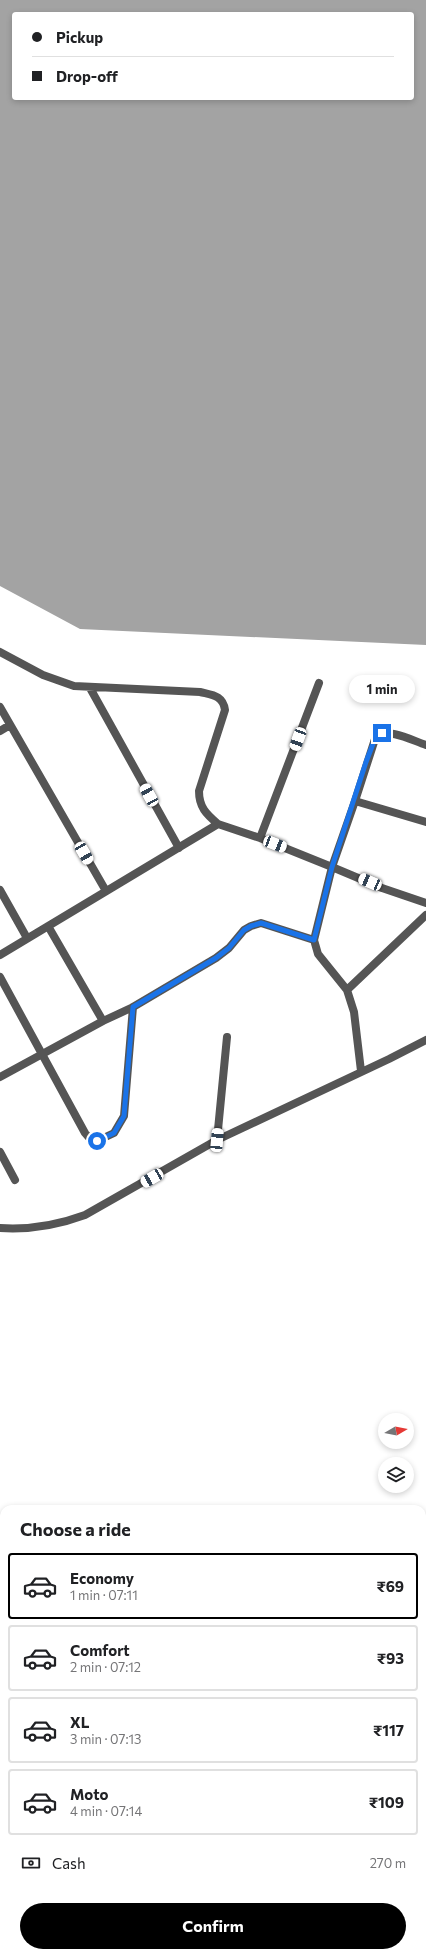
<!DOCTYPE html>
<meta charset="utf-8">
<style>
:root{--surface:#fff;--page:#f2f2f2;--text:#202124;--muted:#757577;--line:#e0e0e0;--accent:#000}
body{margin:0;font-family:Commissioner,sans-serif;background:var(--page);color:var(--text);height:100vh;display:flex;flex-direction:column;font-size:15px;white-space:nowrap}
*{box-sizing:border-box;margin:0}
p{font-size:13px;color:var(--muted)}
.icon{flex:none;width:22px;height:22px;fill:none;stroke:currentColor;stroke-width:2;stroke-linecap:round;stroke-linejoin:round}
.map{position:relative;flex:1;overflow:hidden}
.drawer{position:absolute;left:0px;top:1505px;width:426px;height:452px;display:flex;flex-direction:column;background:var(--surface);border-radius:12px 12px 0 0;box-shadow:0 2px 6px #0003}
.drawer>*{flex:none}
.banner{position:absolute;left:12px;top:12px;width:402px;height:88px;border-radius:4px;box-shadow:0 2px 6px #0003;display:grid;align-content:center;height:88px;padding:0 20px;background:var(--surface)}
.needle{width:26px;rotate:80deg}
.controls{position:absolute;left:378px;top:1413px;display:grid;gap:8px}
.controls a{display:grid;place-items:center;width:36px;height:36px;border-radius:50%;background:var(--surface);box-shadow:0 2px 6px #0003;font-size:20px}
.end{position:absolute;width:18px;height:18px;margin:-9px;border:5px solid #1a73e8;background:#fff;box-shadow:0 0 0 2px #fff}
.from{border-radius:50%}
.bubble{position:absolute;height:28px;border-radius:14px;background:var(--surface);box-shadow:0 2px 6px #0003;font-size:13px;font-weight:700;line-height:28px;text-align:center}
.car{position:absolute;width:12px;height:24px;margin:-12px -6px;border-radius:5px;box-shadow:0 0 3px 1px #0007;background:linear-gradient(#fff 24%,#345 0 40%,#fff 0 76%,#345 0 86%,#fff 0)}
.banner b{display:flex;align-items:center;gap:14px;height:38px;font-size:15px}
.banner b+b{border-top:1px solid var(--line)}
.banner i{width:10px;height:10px;background:var(--text)}
ul{padding:0;list-style:none}
li{display:flex;align-items:center;gap:12px;height:66px;margin:0 8px 6px;padding:0 12px;border:2px solid var(--line);border-radius:4px}
li div{flex:1}
li b{display:block;font-size:15px}
li em{font-style:normal;font-weight:700}
li.on{border-color:var(--accent)}
li>.icon{width:36px;height:36px;stroke-width:1.5}
h2{padding:0 20px;font-size:18px;line-height:48px}
.pay{display:flex;align-items:center;gap:10px;height:44px;padding:0 20px;font-size:15px}
.pay p{margin-inline-start:auto}
.primary-button{display:flex;gap:8px;margin-top:auto;padding:8px 20px}
.primary-button a{flex:1;height:46px;border-radius:24px;background:var(--accent);color:#fff;font-size:16px;font-weight:700;line-height:46px;text-align:center}
.map>svg:first-child{display:block}
.water{fill:#a3a3a3;fill-rule:evenodd}
.lines{fill:none;stroke-linecap:round;stroke-linejoin:round}
.lane{stroke:#555;stroke-width:7}
.street{stroke:#555;stroke-width:8}
.route{stroke:#1a73e8;stroke-width:5}
</style>
<div class="map">
<svg width="426" height="1957" viewBox="0 0 426 1957">
<rect width="100%" height="100%" fill="#fff"/>
<path class="water" d="M0 0H426V645L80 629 0 586ZM14 14H412V98H14Z"/>
<g class="lines">
<path class="lane" d="M422 1573H426
M422 1787 426 1796
M422 1831 426 1829
M0 1903 4 1910
M422 1925 426 1932
M26 1953 29 1957
M131 1957 139 1953
M224 1957 228 1953"/>
<path class="street" d="M0 652 43 675 74 686 200 692C212 695 223 695 225 710L199 791C199 807 206 814 218 824
M90 688 179 848
M0 707 106 891
M0 731 10 725
M355 801 376 736C390 728 411 740 426 745
M260 838 319 683
M0 890 27 938
M48 926 103 1021
M0 955 218 824 260 838 332 867 355 801 426 822
M0 977 85 1133 91 1140 97 1141 114 1133 124 1116 133 1007
M347 990 426 915
M361 1071 354 1012 347 990 318 954 314 940 332 867 382 888 426 903
M0 1077 103 1021 133 1007 216 958 229 948 244 930 251 926 261 923 314 940
M217 1140 227 1037
M0 1152 15 1180
M0 1228C30 1230 58 1225 85 1215L217 1140 389 1059 426 1040"/>
</g>
<g class="lines">
<path class="route" d="M97 1141 114 1133 124 1116 133 1007 216 958 229 948 244 930 251 926 261 923 314 940 332 867 366 762 376 736 382 733"/>
</g>
</svg>
<div class="controls">
<a><svg class="needle" viewBox="-14 -14 28 28"><path d="M0-13l5 13h-10z" fill="#e53935"/><path d="M0 13l5-13h-10z" fill="#757577"/></svg></a>
<a><svg class="icon" aria-label="layers" viewBox="0 0 24 24"><path d="M12 4l9 5-9 5-9-5zM3 14l9 5 9-5"/></svg></a>
</div>
<i class="end from" style="left:97px;top:1141px"></i>
<i class="end" style="left:382px;top:733px"></i>
<div class="bubble" style="left:349px;top:675px;width:66px">1 min</div>
<i class="car" style="left:298px;top:739px;rotate:200deg"></i>
<i class="car" style="left:149px;top:795px;rotate:331deg"></i>
<i class="car" style="left:275px;top:844px;rotate:111deg"></i>
<i class="car" style="left:84px;top:853px;rotate:150deg"></i>
<i class="car" style="left:370px;top:882px;rotate:293deg"></i>
<i class="car" style="left:217px;top:1140px;rotate:5deg"></i>
<i class="car" style="left:152px;top:1178px;rotate:240deg"></i>
<div class="banner">
<b><i class="from"></i>Pickup</b>
<b><i></i>Drop-off</b>
</div>
<section class="drawer">
<h2>Choose a ride</h2>
<ul>
<li class="on"><svg class="icon" aria-label="car" viewBox="0 0 24 24"><path d="M5 17H2v-5l4-1 3-4h7l3 4 3 1v5h-3M9 17h6M6 11h13"/><circle cx="7" cy="17" r="2"/><circle cx="17" cy="17" r="2"/></svg><div><b>Economy</b><p>1 min · 07:11</p></div><em>₹69</em></li>
<li><svg class="icon" aria-label="car" viewBox="0 0 24 24"><path d="M5 17H2v-5l4-1 3-4h7l3 4 3 1v5h-3M9 17h6M6 11h13"/><circle cx="7" cy="17" r="2"/><circle cx="17" cy="17" r="2"/></svg><div><b>Comfort</b><p>2 min · 07:12</p></div><em>₹93</em></li>
<li><svg class="icon" aria-label="car" viewBox="0 0 24 24"><path d="M5 17H2v-5l4-1 3-4h7l3 4 3 1v5h-3M9 17h6M6 11h13"/><circle cx="7" cy="17" r="2"/><circle cx="17" cy="17" r="2"/></svg><div><b>XL</b><p>3 min · 07:13</p></div><em>₹117</em></li>
<li><svg class="icon" aria-label="car" viewBox="0 0 24 24"><path d="M5 17H2v-5l4-1 3-4h7l3 4 3 1v5h-3M9 17h6M6 11h13"/><circle cx="7" cy="17" r="2"/><circle cx="17" cy="17" r="2"/></svg><div><b>Moto</b><p>4 min · 07:14</p></div><em>₹109</em></li>
</ul>
<div class="pay"><svg class="icon" aria-label="cash" viewBox="0 0 24 24"><path d="M3 7h18v10H3z"/><circle cx="12" cy="12" r="2"/></svg>Cash<p>270 m</p></div>
<div class="primary-button"><a>Confirm</a></div>
</section>
</div>
